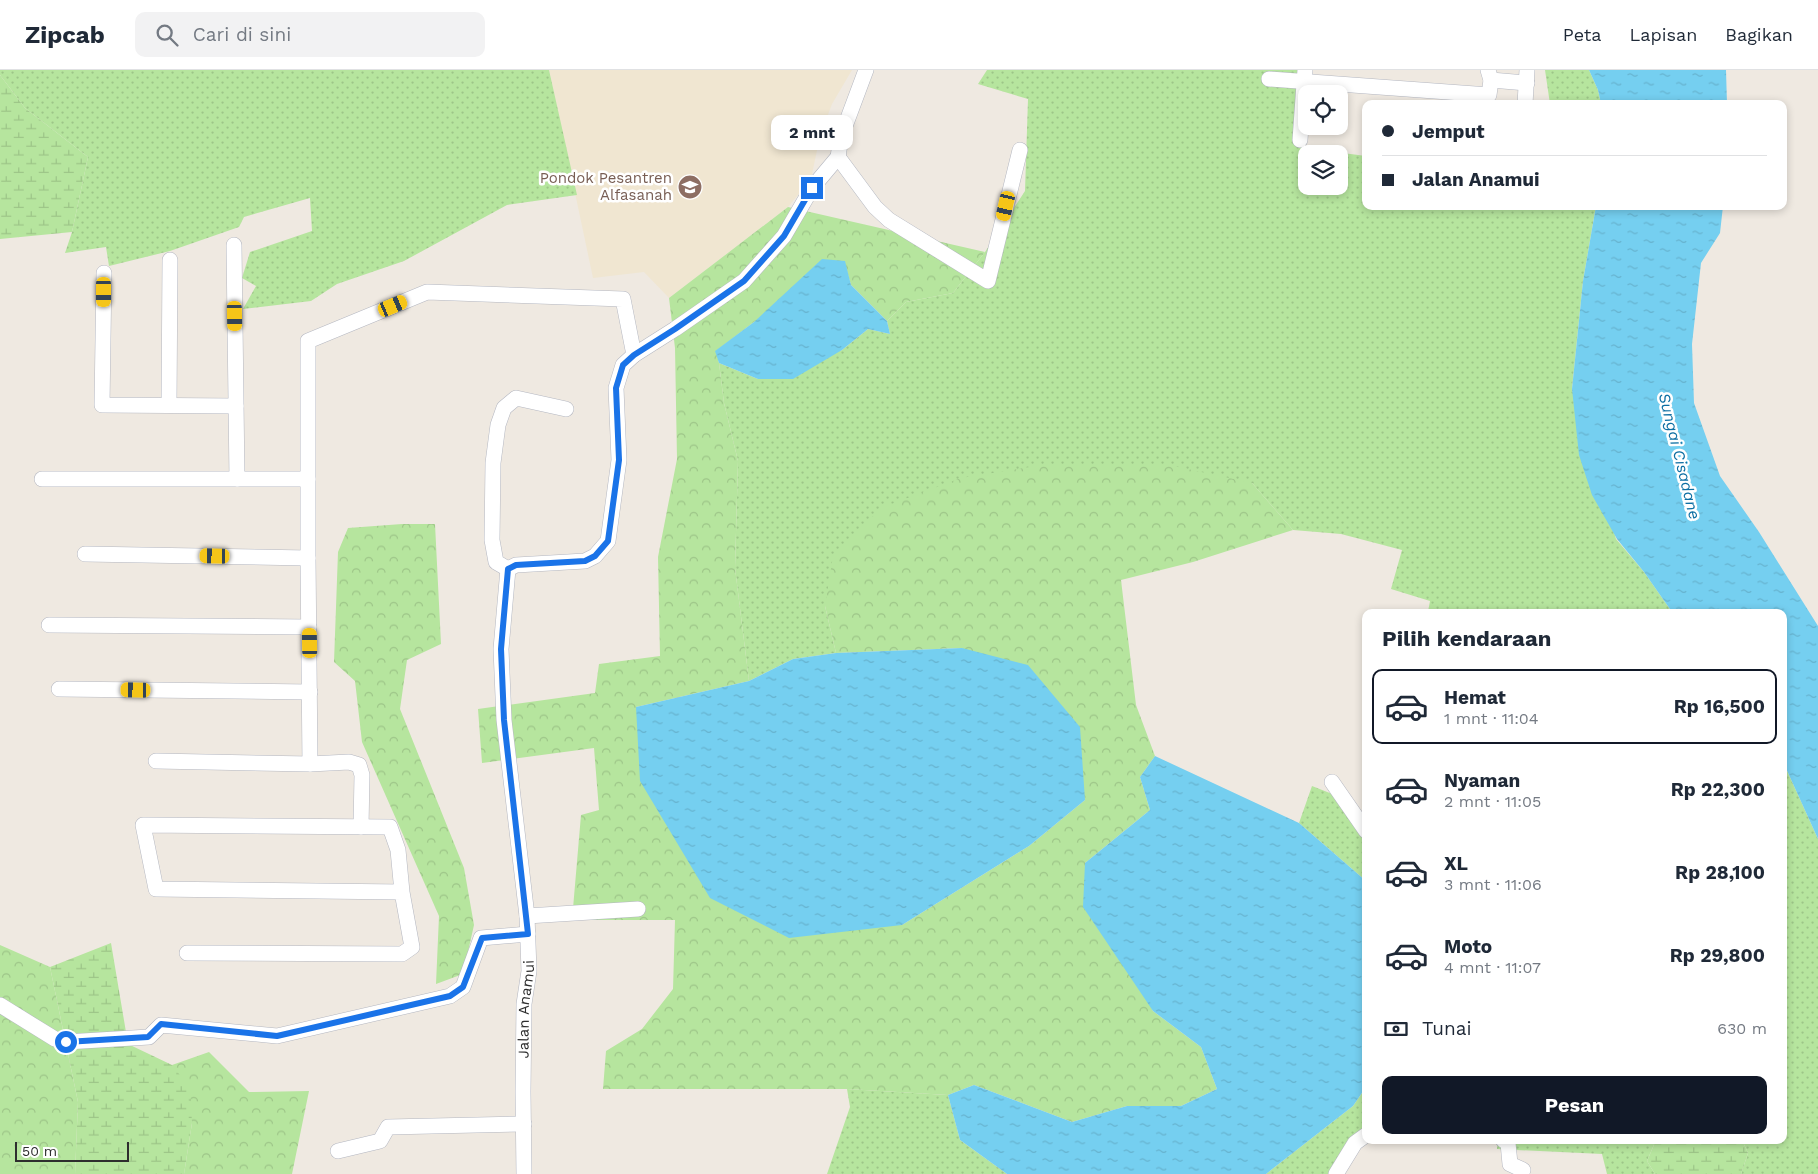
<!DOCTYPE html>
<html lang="id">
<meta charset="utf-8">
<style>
:root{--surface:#fff;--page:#f2f2f3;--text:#1f2937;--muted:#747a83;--line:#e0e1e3;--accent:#111827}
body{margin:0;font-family:"Work Sans",sans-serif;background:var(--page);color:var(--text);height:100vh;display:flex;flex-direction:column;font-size:19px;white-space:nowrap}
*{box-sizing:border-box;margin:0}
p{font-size:16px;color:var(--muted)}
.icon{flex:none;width:28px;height:28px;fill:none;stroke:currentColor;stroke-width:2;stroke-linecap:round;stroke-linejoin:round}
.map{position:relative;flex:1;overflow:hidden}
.panel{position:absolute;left:1362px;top:539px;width:425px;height:535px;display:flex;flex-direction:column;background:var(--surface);border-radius:10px;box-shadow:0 2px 8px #0003}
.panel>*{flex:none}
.guide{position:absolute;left:1362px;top:30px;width:425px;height:110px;border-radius:10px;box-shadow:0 2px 8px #0003;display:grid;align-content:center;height:110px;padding:0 20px;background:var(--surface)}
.tools{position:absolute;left:1298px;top:15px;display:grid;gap:10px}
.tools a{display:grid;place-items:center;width:50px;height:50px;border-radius:10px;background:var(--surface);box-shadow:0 2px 8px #0003;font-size:25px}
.scale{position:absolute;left:15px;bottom:12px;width:114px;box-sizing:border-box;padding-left:5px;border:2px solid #2e2e2e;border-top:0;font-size:14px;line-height:18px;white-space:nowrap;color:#2e2e2e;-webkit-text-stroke:4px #fff;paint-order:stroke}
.end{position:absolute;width:22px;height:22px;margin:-11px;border:6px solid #1a73e8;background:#fff;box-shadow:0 0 0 2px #fff}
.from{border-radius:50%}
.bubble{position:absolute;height:35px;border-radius:10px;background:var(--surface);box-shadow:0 2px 8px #0003;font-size:16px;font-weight:700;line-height:35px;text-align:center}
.car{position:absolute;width:15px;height:30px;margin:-15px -8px;border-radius:6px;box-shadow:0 0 4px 1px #0007;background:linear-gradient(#f5c518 24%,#345 0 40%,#f5c518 0 76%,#345 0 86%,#f5c518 0)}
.guide b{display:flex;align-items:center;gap:18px;height:48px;font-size:19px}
.guide b+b{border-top:1px solid var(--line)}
.guide i{width:12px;height:12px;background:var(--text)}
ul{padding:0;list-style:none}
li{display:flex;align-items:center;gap:15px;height:75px;margin:0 10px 8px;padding:0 10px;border:2px solid transparent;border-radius:10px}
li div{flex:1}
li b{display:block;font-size:19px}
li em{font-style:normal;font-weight:700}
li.current{border-color:var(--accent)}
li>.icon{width:45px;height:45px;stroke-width:1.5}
h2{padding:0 20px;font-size:22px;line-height:60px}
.pay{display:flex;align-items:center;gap:12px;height:55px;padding:0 20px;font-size:19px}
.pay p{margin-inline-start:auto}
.action{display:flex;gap:10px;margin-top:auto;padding:10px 20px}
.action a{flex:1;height:58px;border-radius:10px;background:var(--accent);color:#fff;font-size:20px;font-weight:700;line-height:58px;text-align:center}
header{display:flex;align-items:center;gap:30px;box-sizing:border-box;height:70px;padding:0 25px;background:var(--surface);border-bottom:1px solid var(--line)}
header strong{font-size:24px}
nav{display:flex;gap:28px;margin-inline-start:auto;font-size:18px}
.search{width:350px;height:45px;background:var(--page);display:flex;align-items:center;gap:12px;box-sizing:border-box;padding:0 18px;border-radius:10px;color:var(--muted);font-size:19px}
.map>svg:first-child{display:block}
.education{fill:#f0e6d1}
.grass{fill:url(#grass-dots);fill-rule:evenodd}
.forest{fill:url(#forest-crowns)}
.wetland{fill:url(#wetland-marsh)}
.water{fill:url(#water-ripples)}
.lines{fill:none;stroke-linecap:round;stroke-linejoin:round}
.street-casing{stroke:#b4b7c1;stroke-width:16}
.street{stroke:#fff;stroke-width:15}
.route{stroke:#1a73e8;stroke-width:6}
.labels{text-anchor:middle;stroke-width:5;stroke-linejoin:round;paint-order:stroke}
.education-label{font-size:15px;fill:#785e54;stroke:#fff;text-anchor:end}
.street-label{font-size:15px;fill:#2e2e2e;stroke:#fff}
.water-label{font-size:16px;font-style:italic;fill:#0d6fa3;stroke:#fff}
</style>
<header>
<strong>Zipcab</strong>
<div class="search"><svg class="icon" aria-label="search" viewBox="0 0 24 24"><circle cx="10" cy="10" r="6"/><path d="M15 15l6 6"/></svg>Cari di sini</div>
<nav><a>Peta</a><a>Lapisan</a><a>Bagikan</a></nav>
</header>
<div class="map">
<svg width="1818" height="1104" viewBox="0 0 1818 1104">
<defs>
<pattern id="grass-dots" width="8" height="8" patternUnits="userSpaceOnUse" patternTransform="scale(1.25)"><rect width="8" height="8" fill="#b6e59e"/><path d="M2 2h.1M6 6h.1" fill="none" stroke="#9dc588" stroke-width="1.8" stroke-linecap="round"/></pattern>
<pattern id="forest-crowns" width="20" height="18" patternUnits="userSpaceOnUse" patternTransform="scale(1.25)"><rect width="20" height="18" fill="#b6e59e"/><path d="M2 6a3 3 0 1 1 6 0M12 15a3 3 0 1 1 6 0" fill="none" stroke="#9dc588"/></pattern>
<pattern id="wetland-marsh" width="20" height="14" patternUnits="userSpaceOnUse" patternTransform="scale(1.25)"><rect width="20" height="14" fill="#b6e59e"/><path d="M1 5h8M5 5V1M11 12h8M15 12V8" fill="none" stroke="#9dc588"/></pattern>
<pattern id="water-ripples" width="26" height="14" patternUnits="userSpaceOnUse" patternTransform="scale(1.25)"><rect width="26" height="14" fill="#75cff0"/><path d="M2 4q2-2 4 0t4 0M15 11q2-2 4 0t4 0" fill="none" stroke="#66b2ce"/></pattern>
</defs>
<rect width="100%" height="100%" fill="#efe9e1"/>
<path class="education" d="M549 0H852L832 34 820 66 811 109 788 137 669 228 644 202 593 208Z"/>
<path class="grass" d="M0 0H549L577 125 507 135 404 191 337 214 311 231 243 239 256 216 242 208 250 182 312 161 310 128 244 147 239 157 170 181 109 196 106 177 65 183 72 162 88 87 25 38 0 5Z
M987 0H1310L1304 78 1366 86V136H1596L1583 211 1572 319 1616 469 1644 502 1672 542H1428L1430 531 1391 519 1402 480 1341 464 1293 460 1252 413 825 536 836 583 793 589 749 611 735 498 738 391 724 333 719 293 758 309 842 280 868 259 890 264 887 251 906 232 953 223 985 182 1025 121 1028 29 978 14ZM1306 84H1339V116H1306Z
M1545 0H1589L1598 20 1601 34H1550Z
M1784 694 1818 769V1104H1741L1748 1083 1742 1070H1784Z
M1312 716 1350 731 1366 753V811L1299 753Z
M1366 1017V1067L1340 1104H1266L1353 1036Z
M847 1019 948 1025 960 1070 1007 1104H827L850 1037Z
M1498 1070H1656L1647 1091 1655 1104H1607L1602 1084 1497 1079Z"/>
<path class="forest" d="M788 137 985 182 953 223 906 232 887 251 851 215 844 191 754 252 716 281 719 293 724 333 738 391 735 498 749 611 636 637 902 855 1029 776 1085 730 962 578 836 583 825 536 833 486 881 438 961 408 1049 394 1169 395 1252 413 1293 460 1193 492 1121 510 1136 635 1155 686 1140 707 1150 740 1085 793 1153 941 1201 977 1217 1019 1181 1036H1127L1072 1052 974 1015 948 1025 847 1019H603L606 981 642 959 673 919 675 850H572L581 745 599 740 594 678 482 693 478 639 595 623 599 594 660 586 658 487 677 389 675 278 669 228Z
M402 454H435L441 574 407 590 400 639 464 798 474 855 463 904 436 914 439 846 362 672 355 611 334 592 338 482 348 458Z
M0 875 50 897 78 1032 75 1104H0Z
M209 982 249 1022 309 1021 292 1104H184L192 1053 172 995Z"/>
<path class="wetland" d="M0 5 25 38 88 87 72 162 0 169Z
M111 873 128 974 172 995 190 1018 192 1053 184 1104H75L78 1032 50 897Z
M1656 1070H1742L1748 1083 1741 1104H1655L1647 1091Z"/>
<path class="water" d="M1589 0H1726L1727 34H1601L1598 20Z
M1596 136H1723L1720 163 1701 193 1692 274 1694 333 1720 406 1759 462 1818 556V769L1784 694V542H1672L1644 502 1617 469 1592 425 1579 385 1572 319 1583 211Z
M822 189 845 191 851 215 887 251 890 264 868 259 842 280 793 309H758L719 293 715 281 754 252Z
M962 578 1028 595 1080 657 1085 730 1029 776 902 855 789 868 710 828 640 711 636 637 749 611 793 589 836 583Z
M1155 686 1299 753 1366 811V1017L1353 1036 1266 1104H1007L960 1070 948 1025 974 1015 1072 1052 1127 1036H1181L1217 1019 1201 977 1153 941 1083 837 1085 793 1150 740 1140 707Z"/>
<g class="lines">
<defs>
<g id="street">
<path d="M1269 9 1489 25 1491 10 1488 0"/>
<path d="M1491 10 1527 13"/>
<path d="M1525 34 1527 0"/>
<path d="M1300 70 1305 0"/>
<path d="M838 87 875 137 889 150 988 211 1020 80"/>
<path d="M234 175 237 409"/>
<path d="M104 203 102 335 236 336"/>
<path d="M169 335 170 190"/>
<path d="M42 409H308"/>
<path d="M85 484 308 488"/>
<path d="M508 499 496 492 492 470 493 393 498 355 504 338 516 328 566 339"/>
<path d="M49 555 309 557"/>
<path d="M59 619 310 622"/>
<path d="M156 691 310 694 349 692 359 695 362 705 361 757"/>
<path d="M310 694 308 488V271L427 222 623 229 634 285"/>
<path d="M1332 712 1366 761"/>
<path d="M527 846 638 839"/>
<path d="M187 883 402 884 412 877 402 822 398 780 390 757 143 755 156 819 402 822"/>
<path d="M0 935 55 969 66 972 149 967 161 955 277 966 450 926 463 917 481 868 528 864"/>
<path d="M1503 1070 1508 1073 1510 1094 1523 1100"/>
<path d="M338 1081 380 1071 388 1057 524 1054"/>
<path id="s1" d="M524 1104 523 1022 524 934 529 901 527 846 504 650 501 579 508 499 516 495 585 491 595 486 608 471 619 390 616 318 623 295 634 285 675 259 744 211 784 166 812 118 838 87 841 67 866 0"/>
<path d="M1336 1104 1355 1073 1366 1065"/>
</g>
</defs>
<use href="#street" class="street-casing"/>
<use href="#street" class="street"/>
</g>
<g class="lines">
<path class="route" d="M66 972 148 967 161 954 277 966 450 926 463 917 482 868 528 864 504 650 501 579 508 499 516 495 585 491 595 486 608 471 619 390 616 318 623 295 634 285 675 259 744 211 784 166 812 118"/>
</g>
<defs>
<symbol id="school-disc" viewBox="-11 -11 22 22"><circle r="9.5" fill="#8d6e63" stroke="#fff"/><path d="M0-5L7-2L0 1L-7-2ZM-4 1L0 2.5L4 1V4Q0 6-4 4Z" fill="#fff"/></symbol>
</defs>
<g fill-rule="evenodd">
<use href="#school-disc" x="676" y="103" width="28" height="28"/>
</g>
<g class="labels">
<g class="education-label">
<text x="672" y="113">Pondok Pesantren<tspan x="672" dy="17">Alfasanah</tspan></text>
</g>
<g class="street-label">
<text dy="5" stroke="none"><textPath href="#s1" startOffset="165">Jalan Anamui</textPath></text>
</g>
<g class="water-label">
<text transform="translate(1680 386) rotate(76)" y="6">Sungai Cisadane</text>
</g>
</g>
</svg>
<div class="tools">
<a><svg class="icon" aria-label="locate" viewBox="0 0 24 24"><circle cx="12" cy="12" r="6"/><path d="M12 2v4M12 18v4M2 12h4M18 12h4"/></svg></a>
<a><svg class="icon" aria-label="layers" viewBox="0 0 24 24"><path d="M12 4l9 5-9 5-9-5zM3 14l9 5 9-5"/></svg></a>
</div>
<div class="scale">50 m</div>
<i class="end from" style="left:66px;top:972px"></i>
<i class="end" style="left:812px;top:118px"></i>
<div class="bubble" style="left:771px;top:45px;width:82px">2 mnt</div>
<i class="car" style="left:1006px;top:136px;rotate:193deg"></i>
<i class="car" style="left:104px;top:222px;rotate:180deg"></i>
<i class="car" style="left:393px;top:236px;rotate:67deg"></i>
<i class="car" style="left:235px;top:246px;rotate:179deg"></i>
<i class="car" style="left:215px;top:486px;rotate:271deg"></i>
<i class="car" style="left:310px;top:573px;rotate:359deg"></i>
<i class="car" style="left:136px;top:620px;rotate:271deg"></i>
<div class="guide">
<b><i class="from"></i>Jemput</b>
<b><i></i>Jalan Anamui</b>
</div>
<section class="panel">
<h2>Pilih kendaraan</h2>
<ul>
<li class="current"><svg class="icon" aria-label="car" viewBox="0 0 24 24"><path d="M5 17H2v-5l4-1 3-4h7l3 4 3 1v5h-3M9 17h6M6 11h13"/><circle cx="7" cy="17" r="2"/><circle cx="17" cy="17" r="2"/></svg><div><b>Hemat</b><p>1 mnt · 11:04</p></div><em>Rp 16,500</em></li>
<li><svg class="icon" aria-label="car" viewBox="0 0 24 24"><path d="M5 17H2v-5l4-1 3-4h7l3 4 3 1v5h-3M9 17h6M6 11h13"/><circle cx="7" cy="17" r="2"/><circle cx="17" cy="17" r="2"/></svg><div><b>Nyaman</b><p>2 mnt · 11:05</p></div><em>Rp 22,300</em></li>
<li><svg class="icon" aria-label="car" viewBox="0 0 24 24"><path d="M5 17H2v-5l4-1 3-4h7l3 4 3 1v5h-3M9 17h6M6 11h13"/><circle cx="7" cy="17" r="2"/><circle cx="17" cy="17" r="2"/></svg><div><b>XL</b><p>3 mnt · 11:06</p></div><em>Rp 28,100</em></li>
<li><svg class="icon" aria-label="car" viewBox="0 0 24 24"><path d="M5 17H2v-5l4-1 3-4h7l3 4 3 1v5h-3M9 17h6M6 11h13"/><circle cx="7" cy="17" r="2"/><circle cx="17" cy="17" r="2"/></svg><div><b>Moto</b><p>4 mnt · 11:07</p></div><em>Rp 29,800</em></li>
</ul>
<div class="pay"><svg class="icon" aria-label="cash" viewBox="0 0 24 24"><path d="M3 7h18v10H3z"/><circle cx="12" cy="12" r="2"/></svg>Tunai<p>630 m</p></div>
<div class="action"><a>Pesan</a></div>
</section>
</div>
